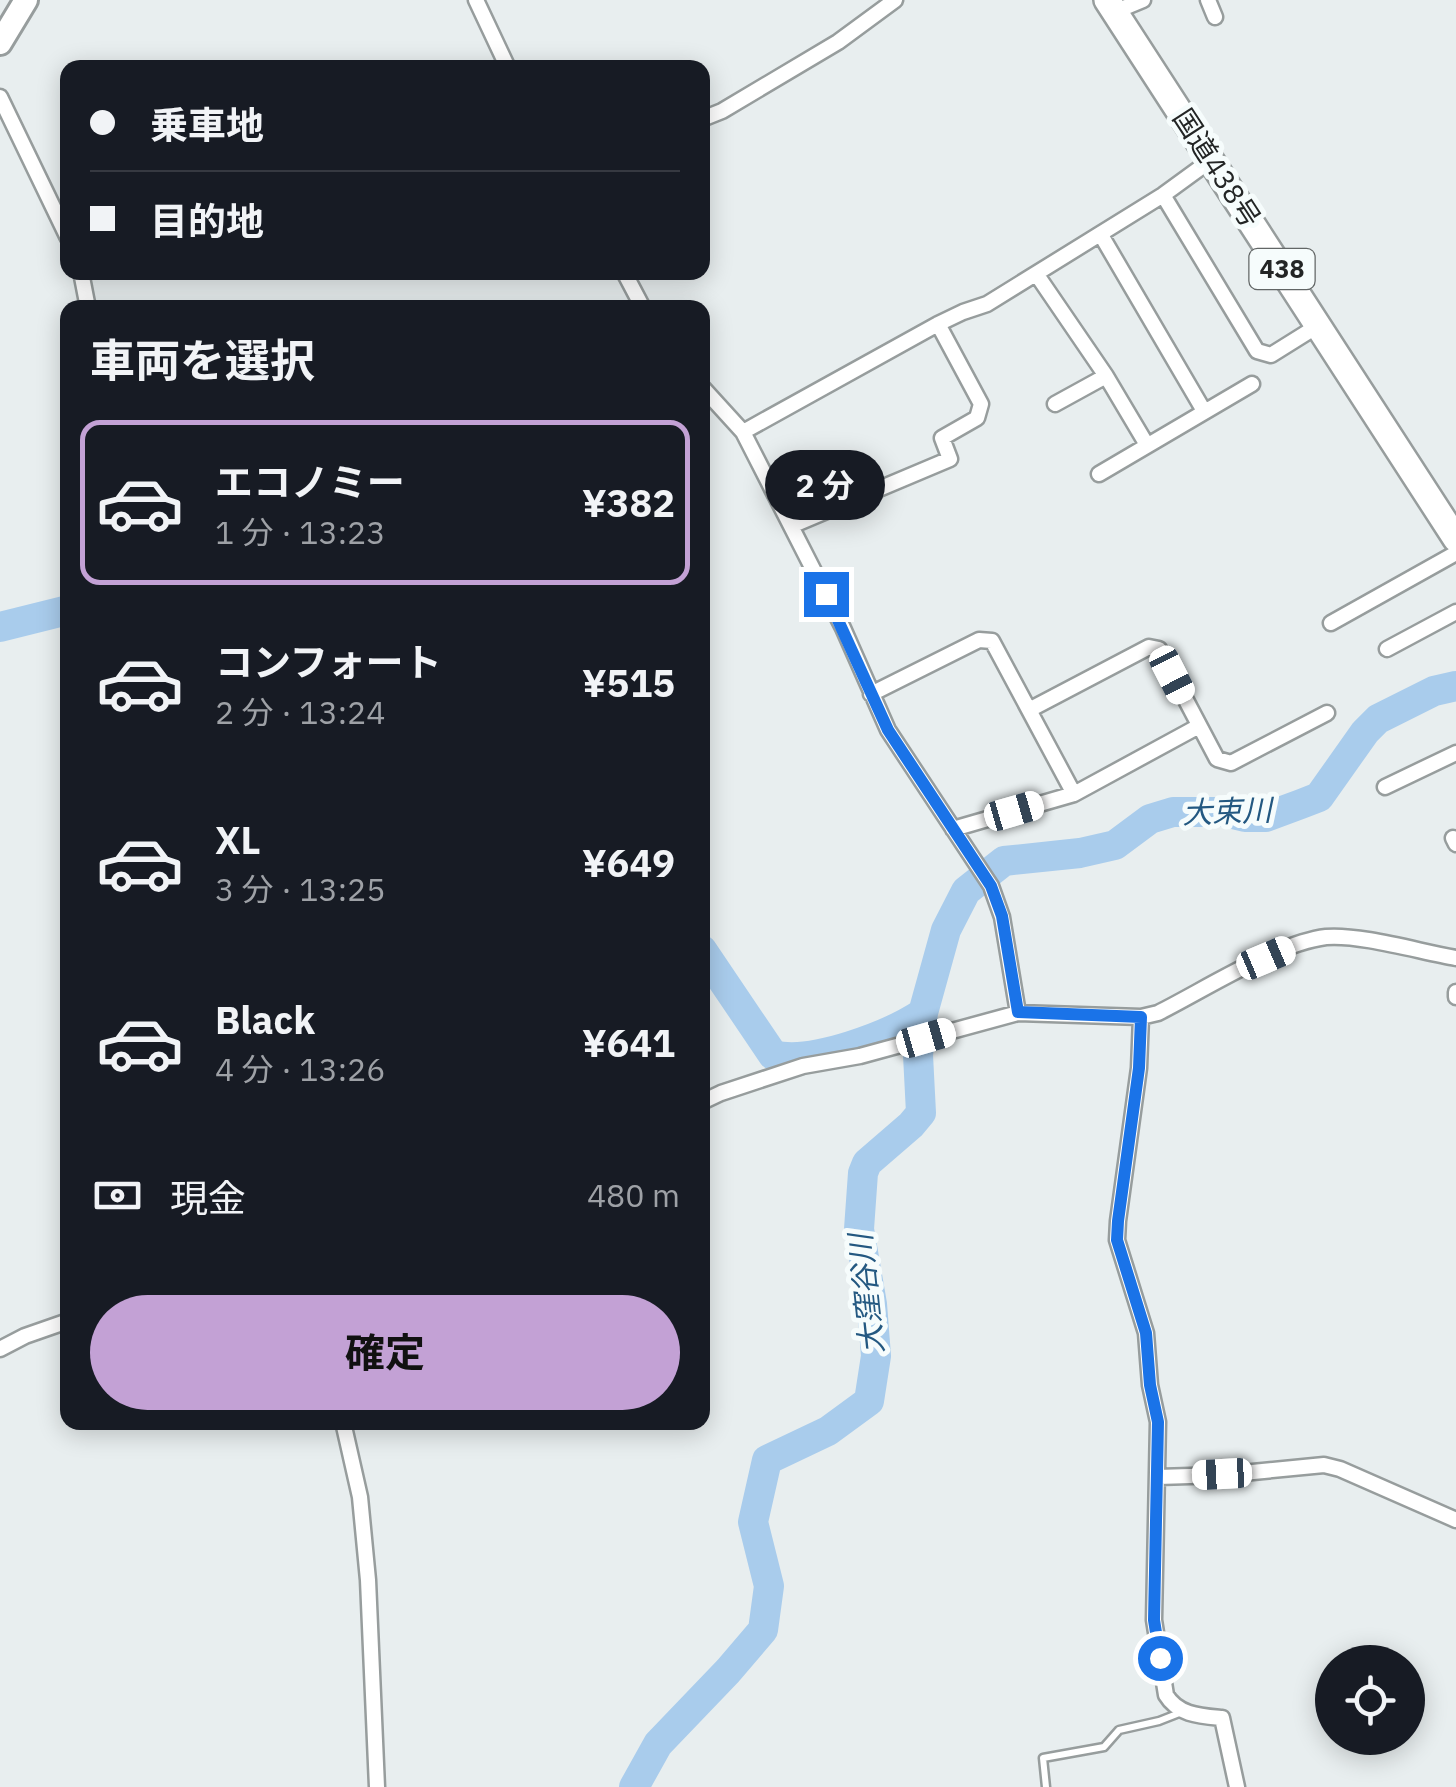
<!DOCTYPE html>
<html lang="ja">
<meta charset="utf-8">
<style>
:root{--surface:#171b24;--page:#20242c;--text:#f1f3f6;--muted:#9ea1a6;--line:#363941;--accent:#c3a1d5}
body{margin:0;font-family:"IBM Plex Sans","Noto Sans JP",sans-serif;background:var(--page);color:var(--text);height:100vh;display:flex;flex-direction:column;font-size:38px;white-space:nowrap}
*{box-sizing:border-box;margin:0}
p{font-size:32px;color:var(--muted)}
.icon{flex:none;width:55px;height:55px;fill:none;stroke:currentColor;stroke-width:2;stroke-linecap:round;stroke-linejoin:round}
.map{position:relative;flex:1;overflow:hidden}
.side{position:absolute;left:60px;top:300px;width:650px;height:1130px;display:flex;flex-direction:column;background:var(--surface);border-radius:20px;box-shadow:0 5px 25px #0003}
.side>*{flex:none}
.banner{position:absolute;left:60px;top:60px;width:650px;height:220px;border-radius:20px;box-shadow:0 5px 25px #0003;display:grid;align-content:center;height:220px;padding:0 30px;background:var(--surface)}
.tools{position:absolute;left:1315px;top:1645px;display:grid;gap:20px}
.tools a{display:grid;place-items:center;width:110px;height:110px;border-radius:50%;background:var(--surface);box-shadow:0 5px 25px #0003;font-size:50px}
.end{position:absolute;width:45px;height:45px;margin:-22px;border:12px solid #1a73e8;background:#fff;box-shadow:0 0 0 5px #fff}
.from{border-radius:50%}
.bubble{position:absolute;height:70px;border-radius:35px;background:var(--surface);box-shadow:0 5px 25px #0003;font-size:32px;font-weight:700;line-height:70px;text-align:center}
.car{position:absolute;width:30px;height:60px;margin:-30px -15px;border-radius:12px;box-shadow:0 0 8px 2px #0007;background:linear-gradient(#fff 24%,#345 0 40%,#fff 0 76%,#345 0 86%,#fff 0)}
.banner b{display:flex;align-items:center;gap:35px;height:95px;font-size:38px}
.banner b+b{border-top:2px solid var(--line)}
.banner i{width:25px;height:25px;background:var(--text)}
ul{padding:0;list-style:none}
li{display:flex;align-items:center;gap:30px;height:165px;margin:0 20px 15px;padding:0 10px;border:5px solid transparent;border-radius:20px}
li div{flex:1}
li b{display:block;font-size:38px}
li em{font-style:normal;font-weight:700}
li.selected{border-color:var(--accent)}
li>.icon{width:90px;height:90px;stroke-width:1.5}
h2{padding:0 30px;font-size:45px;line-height:120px}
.pay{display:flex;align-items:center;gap:25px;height:110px;padding:0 30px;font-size:38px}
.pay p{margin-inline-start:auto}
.action{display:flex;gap:20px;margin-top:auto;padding:20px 30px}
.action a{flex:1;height:115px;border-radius:60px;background:var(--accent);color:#111;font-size:40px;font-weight:700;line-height:115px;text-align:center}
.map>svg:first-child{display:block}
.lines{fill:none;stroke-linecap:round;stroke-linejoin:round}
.river{stroke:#a9ccec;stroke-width:30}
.lane-casing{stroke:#979d9d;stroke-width:11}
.street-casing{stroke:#979d9d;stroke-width:19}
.primary-casing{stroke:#979d9d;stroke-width:28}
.highway-casing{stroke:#979d9d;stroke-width:30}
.lane{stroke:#fff;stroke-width:6}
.street{stroke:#fff;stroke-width:14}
.primary{stroke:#fff;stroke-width:22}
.highway{stroke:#fff;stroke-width:25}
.route{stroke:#1a73e8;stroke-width:12}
.labels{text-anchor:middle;stroke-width:10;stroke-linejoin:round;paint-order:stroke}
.shield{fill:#f6fcfc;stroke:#626666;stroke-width:2.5}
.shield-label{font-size:25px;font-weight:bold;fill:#232525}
.street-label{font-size:28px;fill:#232525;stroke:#f6fcfc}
.water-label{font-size:30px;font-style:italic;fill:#235881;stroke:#f6fcfc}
</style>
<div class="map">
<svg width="1456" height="1787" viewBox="0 0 1456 1787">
<rect width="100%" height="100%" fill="#e8eeef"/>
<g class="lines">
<path class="river" d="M0 627 68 610
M702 950 773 1055C812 1065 890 1035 923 1013
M634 1787 658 1744 728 1671 763 1630 769 1586 753 1522 767 1460 828 1431 869 1401 876 1356 872 1304 859 1229 863 1173 867 1163 911 1125 921 1113 918 1055 923 1013 946 930 966 891 1004 861 1080 853 1115 845 1150 819 1173 812H1224L1245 817H1266L1301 804 1319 797 1365 732 1378 719 1434 691 1456 686"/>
<defs>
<path id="lane" d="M1046 1787 1043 1758 1104 1747 1119 1730 1159 1721 1182 1712"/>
<path id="street" d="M476 0 508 68
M1208 0 1215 17
M1114 12 1143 0
M0 97 68 238
M702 119 722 111 838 42 895 0
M1163 195 1257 351 1271 355 1319 325
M1101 235 1204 411
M81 272 88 308
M624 272 643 308
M1037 275 1106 376 1147 445
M702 387 743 432 843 628 888 730 991 886 1002 917 1018 1013
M1055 404 1106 376
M743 432 938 324 963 312 987 304 1163 195 1211 160
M1099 474 1252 384
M791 526 950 459 942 438 977 418 981 404 938 324
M1331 623 1456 553
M1387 649 1456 612
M871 694 979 640 992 641 1074 794
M1029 710 1149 647 1159 649 1217 759 1231 763 1327 713
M1385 787 1456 753
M953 829 1074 794 1199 726
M1453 838 1456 844
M1456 992V997
M1141 1017 1139 1068 1118 1221 1117 1240 1146 1333 1150 1385 1158 1422 1154 1620 1166 1695C1178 1715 1200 1716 1222 1718L1237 1787
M702 1102 721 1093 803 1066 860 1056 1018 1013 1141 1017 1158 1013C1204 990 1277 943 1326 937 1360 934 1421 952 1456 958
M0 1349 25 1336 68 1321
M343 1422 360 1497 368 1580 377 1787
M1158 1477 1222 1475 1324 1465 1340 1469 1456 1520"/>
<path id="primary" d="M0 43 26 0"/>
<path id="highway" d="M1107 0 1456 539"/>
</defs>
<use href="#lane" class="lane-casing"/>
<use href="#street" class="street-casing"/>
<use href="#primary" class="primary-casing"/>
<use href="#highway" class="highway-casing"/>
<use href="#lane" class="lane"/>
<use href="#street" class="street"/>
<use href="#primary" class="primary"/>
<use href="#highway" class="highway"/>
</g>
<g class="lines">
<path class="route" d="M826 594 888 730 991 886 1002 916 1018 1012 1141 1017 1139 1068 1118 1221 1117 1240 1146 1333 1150 1385 1158 1422 1154 1620 1160 1658"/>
</g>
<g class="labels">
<rect class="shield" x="1249.5" y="249" width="65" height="40" rx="8"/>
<g class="shield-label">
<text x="1282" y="278">438</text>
</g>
<g class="street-label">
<text transform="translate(1217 168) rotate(57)" y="10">国道438号</text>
</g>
<g class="water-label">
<text transform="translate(1227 812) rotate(-2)" y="10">大束川</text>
<text transform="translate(867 1294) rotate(-96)" y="10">大窪谷川</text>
</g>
</g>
</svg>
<div class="tools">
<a><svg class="icon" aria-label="locate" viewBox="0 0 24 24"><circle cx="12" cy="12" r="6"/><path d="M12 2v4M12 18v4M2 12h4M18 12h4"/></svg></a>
</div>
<i class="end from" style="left:1160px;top:1658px"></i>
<i class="end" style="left:826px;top:594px"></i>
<div class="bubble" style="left:765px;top:450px;width:120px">2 分</div>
<i class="car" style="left:1172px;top:675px;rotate:153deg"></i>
<i class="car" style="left:1014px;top:811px;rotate:74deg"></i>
<i class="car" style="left:1266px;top:958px;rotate:67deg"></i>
<i class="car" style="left:926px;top:1038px;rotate:74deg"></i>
<i class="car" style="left:1222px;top:1474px;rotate:267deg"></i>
<div class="banner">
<b><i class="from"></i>乗車地</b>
<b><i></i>目的地</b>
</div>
<section class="side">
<h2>車両を選択</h2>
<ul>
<li class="selected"><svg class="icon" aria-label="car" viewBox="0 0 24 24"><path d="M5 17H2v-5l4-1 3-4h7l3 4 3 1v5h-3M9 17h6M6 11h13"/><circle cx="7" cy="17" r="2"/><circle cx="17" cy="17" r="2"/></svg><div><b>エコノミー</b><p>1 分 · 13:23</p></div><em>¥382</em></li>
<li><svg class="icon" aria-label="car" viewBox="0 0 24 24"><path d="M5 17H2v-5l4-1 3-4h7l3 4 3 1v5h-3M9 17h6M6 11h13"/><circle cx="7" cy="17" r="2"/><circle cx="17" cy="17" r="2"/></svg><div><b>コンフォート</b><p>2 分 · 13:24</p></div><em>¥515</em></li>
<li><svg class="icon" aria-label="car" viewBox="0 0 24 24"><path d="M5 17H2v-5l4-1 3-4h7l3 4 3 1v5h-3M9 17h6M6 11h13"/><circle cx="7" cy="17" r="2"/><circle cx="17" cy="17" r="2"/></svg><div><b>XL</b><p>3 分 · 13:25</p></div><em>¥649</em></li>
<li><svg class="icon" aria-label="car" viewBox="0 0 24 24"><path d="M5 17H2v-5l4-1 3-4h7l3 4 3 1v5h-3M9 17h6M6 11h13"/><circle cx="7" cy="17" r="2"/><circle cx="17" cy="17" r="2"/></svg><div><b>Black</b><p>4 分 · 13:26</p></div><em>¥641</em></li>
</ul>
<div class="pay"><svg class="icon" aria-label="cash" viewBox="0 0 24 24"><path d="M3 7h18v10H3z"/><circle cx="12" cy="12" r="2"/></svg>現金<p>480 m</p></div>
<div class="action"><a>確定</a></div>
</section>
</div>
